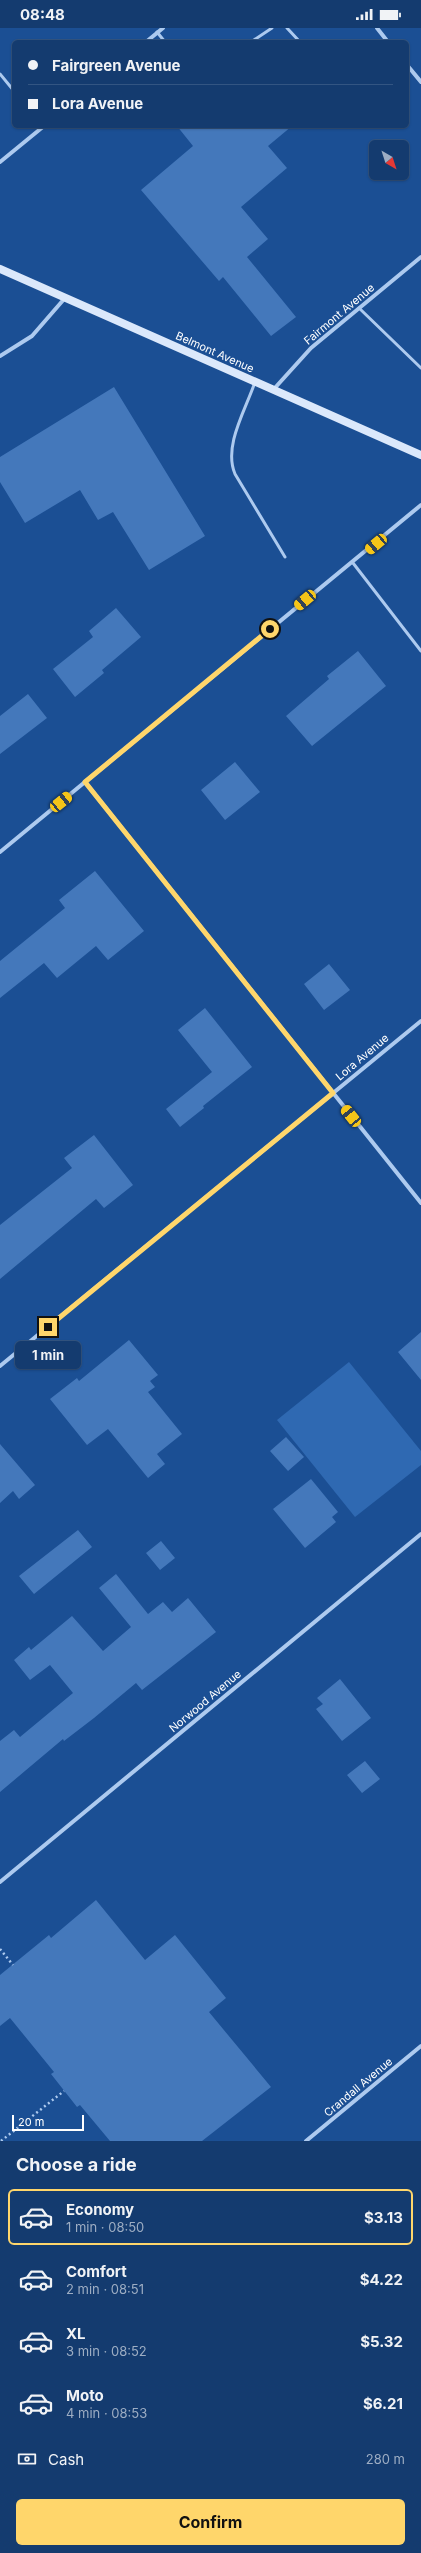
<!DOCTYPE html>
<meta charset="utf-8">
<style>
:root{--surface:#143b6f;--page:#214677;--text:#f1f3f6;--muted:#9dadc3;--line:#335582;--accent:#ffd66b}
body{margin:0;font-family:Inter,sans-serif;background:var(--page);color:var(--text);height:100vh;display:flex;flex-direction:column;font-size:15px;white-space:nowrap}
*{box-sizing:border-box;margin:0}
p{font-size:13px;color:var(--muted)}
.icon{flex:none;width:22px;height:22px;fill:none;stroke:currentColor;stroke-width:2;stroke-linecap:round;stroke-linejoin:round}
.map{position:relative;height:2113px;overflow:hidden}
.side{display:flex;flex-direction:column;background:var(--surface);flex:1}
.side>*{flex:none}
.guide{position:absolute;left:12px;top:12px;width:397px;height:88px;border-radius:6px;box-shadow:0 1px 3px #0004,0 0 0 1px var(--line);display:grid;align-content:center;height:88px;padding:0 16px;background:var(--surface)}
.needle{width:26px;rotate:141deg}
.controls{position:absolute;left:369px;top:112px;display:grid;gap:8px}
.controls a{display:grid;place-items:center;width:40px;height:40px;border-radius:6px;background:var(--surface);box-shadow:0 1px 3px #0004,0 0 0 1px var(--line);font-size:20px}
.scale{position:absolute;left:12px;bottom:10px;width:72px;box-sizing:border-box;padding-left:4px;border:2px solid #fff;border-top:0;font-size:11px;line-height:14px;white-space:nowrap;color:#fff;-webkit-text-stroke:3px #1b4f94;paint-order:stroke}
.end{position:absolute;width:18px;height:18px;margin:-9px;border:5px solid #ffd66b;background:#111;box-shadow:0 0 0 2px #111}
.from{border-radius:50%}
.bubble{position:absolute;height:28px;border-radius:6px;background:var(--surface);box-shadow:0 1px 3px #0004,0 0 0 1px var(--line);font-size:13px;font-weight:700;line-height:28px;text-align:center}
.car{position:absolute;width:12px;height:24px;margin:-12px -6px;border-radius:5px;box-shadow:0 0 3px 1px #0007;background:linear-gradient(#f5c518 24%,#345 0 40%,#f5c518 0 76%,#345 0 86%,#f5c518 0)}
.guide b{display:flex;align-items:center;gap:14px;height:38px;font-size:15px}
.guide b+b{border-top:1px solid var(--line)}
.guide i{width:10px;height:10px;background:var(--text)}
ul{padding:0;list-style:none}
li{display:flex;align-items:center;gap:12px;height:56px;margin:0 8px 6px;padding:0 8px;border:2px solid transparent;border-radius:6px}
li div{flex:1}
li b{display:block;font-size:15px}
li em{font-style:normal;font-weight:700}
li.current{border-color:var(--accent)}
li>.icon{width:36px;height:36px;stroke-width:1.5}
h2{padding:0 16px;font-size:18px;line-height:48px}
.pay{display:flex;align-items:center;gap:10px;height:44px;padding:0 16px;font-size:15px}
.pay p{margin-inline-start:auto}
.action{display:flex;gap:8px;margin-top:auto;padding:8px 16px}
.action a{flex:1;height:46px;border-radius:6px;background:var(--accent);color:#111;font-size:16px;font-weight:700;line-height:46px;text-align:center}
.status{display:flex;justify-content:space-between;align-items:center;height:28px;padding:0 20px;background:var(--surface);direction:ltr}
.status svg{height:11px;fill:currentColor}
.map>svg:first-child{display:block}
.green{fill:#2f69b2}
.building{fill:#4478bb}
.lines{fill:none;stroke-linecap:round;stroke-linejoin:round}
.path{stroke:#adcaef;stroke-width:2.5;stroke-dasharray:2 3;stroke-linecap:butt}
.service{stroke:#adcaef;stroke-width:3}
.minor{stroke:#adcaef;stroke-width:4}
.secondary{stroke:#dbe8fb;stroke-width:8}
.route{stroke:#ffd66b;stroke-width:5}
.labels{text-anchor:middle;stroke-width:3;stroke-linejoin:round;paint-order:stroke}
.street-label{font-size:11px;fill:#fff;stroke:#1b4f94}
</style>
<div class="status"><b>08:48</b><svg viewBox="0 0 49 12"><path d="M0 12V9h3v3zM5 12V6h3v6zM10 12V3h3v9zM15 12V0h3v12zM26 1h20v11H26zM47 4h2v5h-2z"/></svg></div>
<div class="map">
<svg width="421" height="2113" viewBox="0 0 421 2113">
<rect width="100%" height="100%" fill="#1b4f94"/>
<path class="green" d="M349 1334 421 1423V1437L355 1489 277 1392Z"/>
<path class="building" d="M177 98H292L268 118 287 140 241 179 268 211 247 229 296 289 271 308 223 249 219 253 141 162 193 118Z
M114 359 205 508 149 542 113 484 98 492 80 462 25 495 0 454V429Z
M116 580 141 609 102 642 104 645 75 669 53 641 93 609 89 603Z
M358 623 386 658 312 718 286 688 329 651 327 648Z
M28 666 47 690 0 726V688Z
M235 734 260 764 225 792 201 762Z
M95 843 144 903 108 932 96 918 57 950 44 935 0 970V933L65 880 59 872Z
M329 936 350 962 324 982 304 956Z
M205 980 252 1039 203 1078 204 1080 180 1099 166 1081 212 1044 178 1002Z
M94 1107 133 1157 104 1180 96 1171 0 1251V1197L72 1140 64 1130Z
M421 1304V1352L398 1324Z
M129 1312 158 1347 150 1353 155 1359 148 1364 182 1406 157 1426 165 1436 148 1450 108 1401 87 1417 50 1371 77 1350 79 1353Z
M286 1409 304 1429 288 1443 270 1423Z
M0 1416 35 1457 19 1471 13 1463 0 1475Z
M311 1451 338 1484 332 1489 336 1494 305 1520 273 1481Z
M78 1502 92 1519 34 1566 19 1548Z
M161 1513 175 1530 160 1542 146 1525Z
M116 1546 148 1586 163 1574 172 1584 188 1570 216 1604 142 1662 136 1655 94 1690 64 1713 63 1711 0 1764V1713L14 1702 20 1709 73 1665 50 1637 30 1652 14 1632 29 1619 31 1622 72 1588 103 1623 131 1599 99 1560Z
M340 1651 371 1690 342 1713 316 1681 323 1676 317 1670Z
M365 1733 380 1751 362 1765 347 1747Z
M96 1872 145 1932 175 1907 226 1970 209 1984 271 2059 202 2113H110L80 2077 77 2079 51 2046 54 2044 10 1990 0 1998V1947L49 1907 51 1910Z"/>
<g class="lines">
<path class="path" d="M0 1921 13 1937
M1 2113 64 2063"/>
<path class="service" d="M287 0 300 14
M157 4 165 14
M251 14 272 0
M0 46 14 63
M359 280 421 340
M255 354C246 381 223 418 235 446L285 529
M353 535 421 623"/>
<path class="minor" d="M377 0 388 14
M146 14 163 0
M407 37 421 54
M0 134 44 98
M0 328 32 308 65 270
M273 362 311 320 421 229
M85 754 421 1175
M0 824 421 477
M0 1338 421 993
M0 1854 421 1506
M306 2113 421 2018"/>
<path class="secondary" d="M0 241 421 427"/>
</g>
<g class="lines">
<path class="route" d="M48 1299 333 1065 85 754 270 601"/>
</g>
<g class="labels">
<g class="street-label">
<text transform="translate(339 286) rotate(-40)" y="4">Fairmont Avenue</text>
<text transform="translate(215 324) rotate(24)" y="4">Belmont Avenue</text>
<text transform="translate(362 1029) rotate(-40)" y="4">Lora Avenue</text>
<text transform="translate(205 1673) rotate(-40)" y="4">Norwood Avenue</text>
<text transform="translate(358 2059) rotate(-40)" y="4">Crandall Avenue</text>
</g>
</g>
</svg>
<div class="controls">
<a><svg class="needle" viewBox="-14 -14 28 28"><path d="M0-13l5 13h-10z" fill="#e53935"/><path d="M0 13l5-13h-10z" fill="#9dadc3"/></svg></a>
</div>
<div class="scale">20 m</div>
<i class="end from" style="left:270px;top:601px"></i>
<i class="end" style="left:48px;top:1299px"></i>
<div class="bubble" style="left:15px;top:1313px;width:66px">1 min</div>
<i class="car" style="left:376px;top:516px;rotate:230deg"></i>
<i class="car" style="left:305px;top:572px;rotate:230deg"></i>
<i class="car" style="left:61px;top:774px;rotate:51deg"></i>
<i class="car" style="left:351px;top:1088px;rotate:321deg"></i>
<div class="guide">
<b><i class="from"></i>Fairgreen Avenue</b>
<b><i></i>Lora Avenue</b>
</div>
</div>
<section class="side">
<h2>Choose a ride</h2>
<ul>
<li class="current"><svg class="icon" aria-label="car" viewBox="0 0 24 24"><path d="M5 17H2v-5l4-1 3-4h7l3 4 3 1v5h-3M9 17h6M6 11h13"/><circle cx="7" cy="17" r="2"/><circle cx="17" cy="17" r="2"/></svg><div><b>Economy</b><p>1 min · 08:50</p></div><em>$3.13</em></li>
<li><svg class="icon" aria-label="car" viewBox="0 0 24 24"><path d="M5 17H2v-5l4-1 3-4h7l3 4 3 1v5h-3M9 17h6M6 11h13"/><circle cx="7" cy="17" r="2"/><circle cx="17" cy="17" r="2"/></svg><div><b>Comfort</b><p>2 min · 08:51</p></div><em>$4.22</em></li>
<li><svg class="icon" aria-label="car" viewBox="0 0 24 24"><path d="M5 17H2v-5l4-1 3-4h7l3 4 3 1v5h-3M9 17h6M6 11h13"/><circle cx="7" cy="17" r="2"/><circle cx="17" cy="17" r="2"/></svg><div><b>XL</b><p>3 min · 08:52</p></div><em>$5.32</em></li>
<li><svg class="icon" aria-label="car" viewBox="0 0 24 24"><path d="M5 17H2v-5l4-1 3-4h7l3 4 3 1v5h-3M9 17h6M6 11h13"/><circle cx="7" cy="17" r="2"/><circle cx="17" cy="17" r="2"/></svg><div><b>Moto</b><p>4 min · 08:53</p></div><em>$6.21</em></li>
</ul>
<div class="pay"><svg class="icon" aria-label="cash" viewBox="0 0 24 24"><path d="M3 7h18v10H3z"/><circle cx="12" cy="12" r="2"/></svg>Cash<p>280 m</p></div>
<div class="action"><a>Confirm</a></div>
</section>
